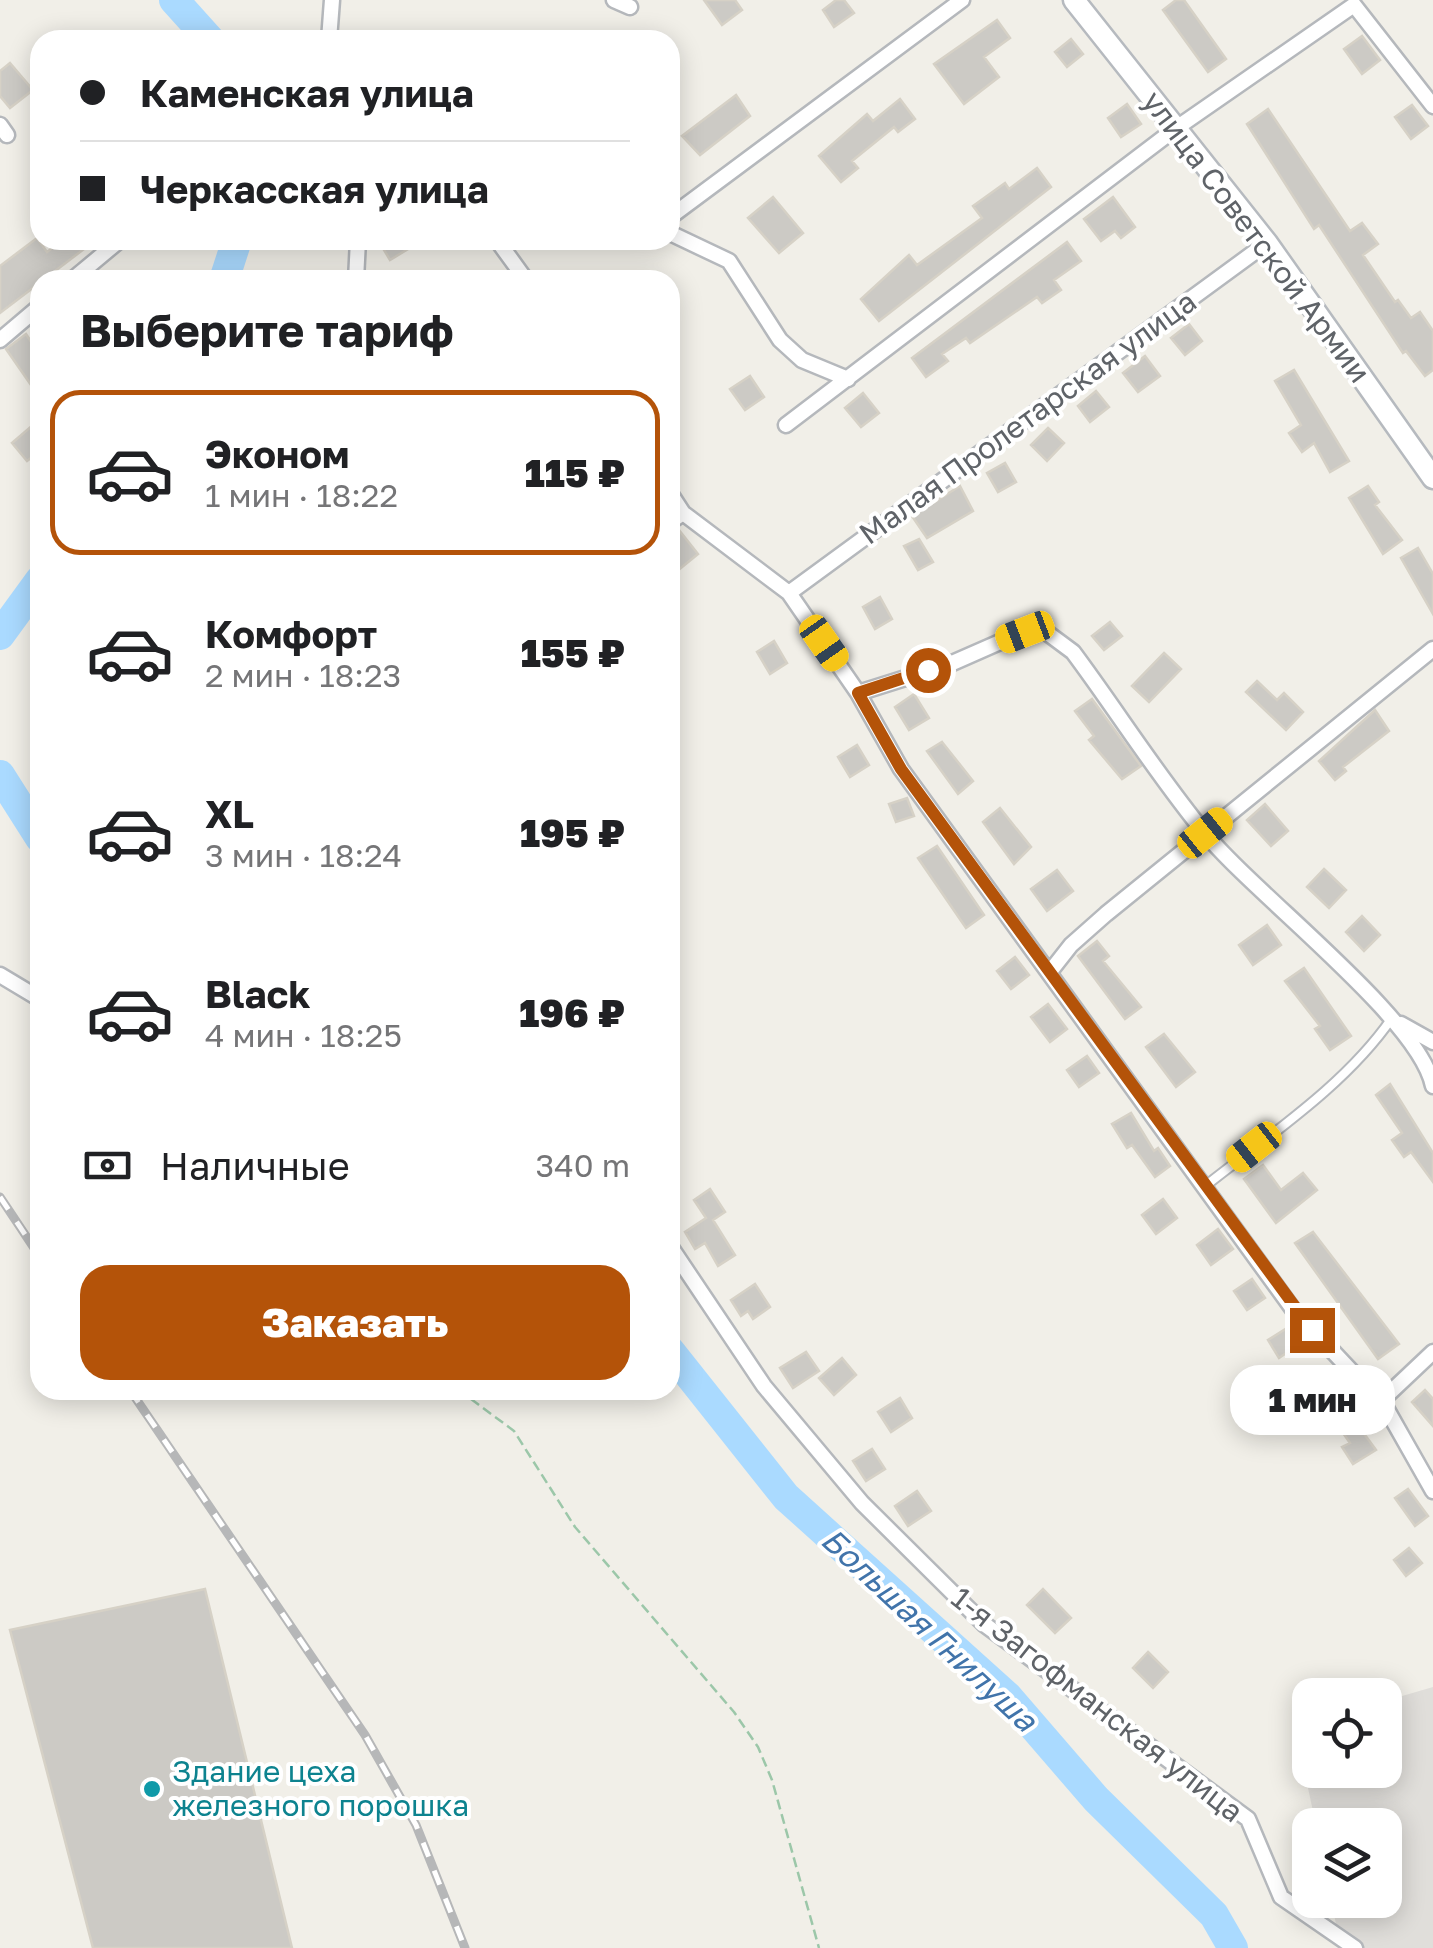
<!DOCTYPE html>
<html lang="ru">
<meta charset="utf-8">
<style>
:root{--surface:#fff;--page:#f6f6f6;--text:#202124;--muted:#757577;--line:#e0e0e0;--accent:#b45309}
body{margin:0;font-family:"Golos Text",sans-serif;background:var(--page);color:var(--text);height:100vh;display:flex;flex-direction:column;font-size:38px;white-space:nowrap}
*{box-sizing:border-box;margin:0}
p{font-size:32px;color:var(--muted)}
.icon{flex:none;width:55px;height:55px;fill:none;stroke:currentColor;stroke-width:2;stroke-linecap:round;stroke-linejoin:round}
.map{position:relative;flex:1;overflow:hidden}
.sheet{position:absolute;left:30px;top:270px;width:650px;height:1130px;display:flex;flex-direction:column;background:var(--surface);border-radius:30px;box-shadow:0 5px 25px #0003}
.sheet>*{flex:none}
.hud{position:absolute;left:30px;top:30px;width:650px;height:220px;border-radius:30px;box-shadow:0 5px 25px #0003;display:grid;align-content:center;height:220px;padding:0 50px;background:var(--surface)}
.buttons{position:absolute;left:1292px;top:1678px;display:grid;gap:20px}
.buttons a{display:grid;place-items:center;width:110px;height:110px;border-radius:20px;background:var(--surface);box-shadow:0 5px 25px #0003;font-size:50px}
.end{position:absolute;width:45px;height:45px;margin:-22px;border:12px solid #b45309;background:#fff;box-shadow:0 0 0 5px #fff}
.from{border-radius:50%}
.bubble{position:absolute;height:70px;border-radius:30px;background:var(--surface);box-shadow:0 5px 25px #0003;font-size:32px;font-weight:800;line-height:70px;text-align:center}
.car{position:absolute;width:30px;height:60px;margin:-30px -15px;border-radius:12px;box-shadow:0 0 8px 2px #0007;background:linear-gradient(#f5c518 24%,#345 0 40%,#f5c518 0 76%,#345 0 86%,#f5c518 0)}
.hud b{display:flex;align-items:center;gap:35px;height:95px;font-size:38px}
.hud b+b{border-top:2px solid var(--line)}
.hud i{width:25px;height:25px;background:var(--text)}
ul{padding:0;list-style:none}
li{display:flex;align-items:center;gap:30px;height:165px;margin:0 20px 15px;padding:0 30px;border:5px solid transparent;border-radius:30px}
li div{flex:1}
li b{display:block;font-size:38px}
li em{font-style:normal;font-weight:800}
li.on{border-color:var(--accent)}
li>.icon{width:90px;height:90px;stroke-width:1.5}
h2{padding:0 50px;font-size:45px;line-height:120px}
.pay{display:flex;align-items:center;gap:25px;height:110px;padding:0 50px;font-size:38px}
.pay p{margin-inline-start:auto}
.primary-button{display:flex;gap:20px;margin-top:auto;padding:20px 50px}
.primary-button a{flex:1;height:115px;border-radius:30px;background:var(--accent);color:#fff;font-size:40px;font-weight:800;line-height:115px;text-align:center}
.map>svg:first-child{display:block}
.industrial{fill:#e0deda}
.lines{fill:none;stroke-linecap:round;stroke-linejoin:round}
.river{stroke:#aadaff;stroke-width:30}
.building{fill:#cccac5;stroke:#d6d1c6;stroke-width:2.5}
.lane-casing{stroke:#b5b8bc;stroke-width:12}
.street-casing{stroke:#b5b8bc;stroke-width:19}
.secondary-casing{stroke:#b6babf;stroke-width:25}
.path{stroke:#9cc7a9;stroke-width:2.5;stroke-dasharray:10 5;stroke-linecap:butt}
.lane{stroke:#fff;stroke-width:8}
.street{stroke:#fff;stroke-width:14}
.secondary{stroke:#fff;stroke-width:20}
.rail-casing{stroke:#b6b7b8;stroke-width:9}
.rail{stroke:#fff;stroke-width:5;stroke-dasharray:15;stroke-linecap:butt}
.route{stroke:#b45309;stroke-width:12}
.culture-dot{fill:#0f9aa8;stroke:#fff;stroke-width:4}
.labels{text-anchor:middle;stroke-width:8;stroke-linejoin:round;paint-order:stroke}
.street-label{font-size:30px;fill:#5f6368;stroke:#fff}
.culture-label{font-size:30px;fill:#0d838f;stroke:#fff;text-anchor:start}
.water-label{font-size:32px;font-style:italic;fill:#4174aa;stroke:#fff}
</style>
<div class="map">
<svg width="1433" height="1948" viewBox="0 0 1433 1948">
<rect width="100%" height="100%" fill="#f1efe8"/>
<path class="industrial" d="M1433 1687V1948H1341L1331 1900H1385V1825H1316L1295 1728 1310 1723V1770H1385V1701Z"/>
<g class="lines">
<path class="river" d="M174 0 210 40
M224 280 237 240
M0 635 40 580
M0 775 40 838
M670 1351 786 1497 1008 1697 1096 1799 1214 1915 1233 1948"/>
</g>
<path class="building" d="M704 0H735L742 10 722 25Z
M836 0H844L854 13 834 27 823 10Z
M1176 0H1184L1226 59 1208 72 1163 10Z
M997 20 1010 38 984 57 999 77 964 104 934 64Z
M1362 36 1380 60 1362 74 1344 49Z
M1071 39 1083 54 1067 67 1055 52Z
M10 63 33 90 10 108 0 96V71Z
M736 95 750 116 700 155 682 136Z
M900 99 915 119 898 132 894 127 852 161 858 168 841 182 819 156 867 114 873 121Z
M1127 104 1141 124 1121 137 1108 118Z
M1412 105 1428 126 1411 139 1395 117Z
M1268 109 1350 231 1362 223 1378 244 1363 255 1395 302 1398 300 1411 318 1420 312 1433 331V370L1425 376 1406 351 1403 353 1319 225 1314 229 1247 124Z
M1037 168 1051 187 879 321 861 299 909 255 917 265 982 218 973 206 1005 183 1009 189Z
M773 197 803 233 779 253 748 218Z
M1113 197 1135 227 1121 238 1115 231 1101 241 1084 219Z
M37 238 47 252 63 240H78L84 249 0 313V266Z
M378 240H423L390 260Z
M1067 242 1081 261 1054 280 1061 290 1042 303 1037 297 970 343 966 338 942 354 948 361 926 377 912 358Z
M1189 324 1202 341 1185 355 1171 338Z
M26 334 40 355V398L6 349Z
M1145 356 1160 376 1138 392 1123 373Z
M1294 370 1349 461 1330 472 1314 443 1302 452 1289 433 1301 425 1275 381Z
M750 376 764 397 745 410 730 389Z
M1096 391 1109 407 1090 422 1078 406Z
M863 393 879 413 861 427 845 408Z
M40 419V451L27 461 12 443Z
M1048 428 1064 443 1047 461 1031 445Z
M1005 463 1016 482 998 492 987 473Z
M960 486 973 511 927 538 912 516Z
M1368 486 1379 502 1375 505 1402 540 1383 554 1349 498Z
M679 530 698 554 676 572 670 565V538Z
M919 539 933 562 918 570 904 546Z
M1418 548 1433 574V614L1401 558Z
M880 597 892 619 875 629 863 607Z
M1110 622 1122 636 1104 650 1092 636Z
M774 641 787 663 770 674 757 652Z
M1164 653 1181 669 1149 702 1132 686Z
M1257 681 1277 700 1284 693 1303 712 1286 730 1246 692Z
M914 694 929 718 909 730 895 707Z
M1092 699 1141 766 1122 779 1089 740 1094 736 1075 711Z
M1375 710 1389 731 1343 767 1346 771 1335 780 1319 761Z
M942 742 973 781 958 794 927 751Z
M857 745 869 765 850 777 838 757Z
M907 798 914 816 896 822 889 804Z
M1265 804 1288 831 1271 846 1247 820Z
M1000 808 1031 847 1014 864 983 822Z
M937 846 984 915 966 928 918 858Z
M1324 869 1346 890 1329 908 1307 887Z
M1057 870 1073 891 1047 911 1031 889Z
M1362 916 1380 935 1364 951 1346 932Z
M1267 925 1281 945 1253 965 1239 945Z
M1097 941 1109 956 1103 961 1141 1007 1125 1019 1078 956Z
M1015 957 1029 975 1011 989 997 971Z
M1304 968 1351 1036 1330 1050 1315 1029 1320 1026 1285 981Z
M1048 1004 1067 1029 1050 1042 1031 1017Z
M1164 1034 1195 1072 1176 1087 1146 1047Z
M1087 1056 1099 1073 1079 1087 1067 1070Z
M1390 1084 1433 1153V1182L1411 1152 1404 1157 1392 1140 1402 1133 1376 1095Z
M1131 1113 1154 1151 1158 1148 1170 1166 1155 1177 1132 1145 1127 1148 1112 1124Z
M1263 1165 1281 1190 1303 1173 1317 1190 1276 1223 1244 1179Z
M710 1189 725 1212 713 1220 735 1255 718 1266 705 1243 695 1249 685 1232 706 1218 694 1200Z
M1163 1199 1177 1218 1156 1234 1142 1215Z
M1218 1229 1233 1249 1211 1265 1197 1245Z
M1313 1232 1399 1344 1378 1359 1295 1243Z
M1252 1279 1265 1298 1247 1310 1234 1291Z
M755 1284 770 1307 753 1319 748 1311 741 1316 731 1300Z
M1287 1328 1298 1345 1279 1358 1268 1340Z
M806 1352 819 1371 793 1388 780 1368Z
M842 1358 856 1375 834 1395 819 1378Z
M1318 1371 1376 1450 1353 1464 1342 1447 1350 1443 1320 1400 1305 1412 1296 1402 1309 1392 1302 1383Z
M1425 1390 1433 1399V1426L1412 1402Z
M900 1398 912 1418 891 1432 878 1412Z
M872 1449 885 1469 866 1481 853 1461Z
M1408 1489 1428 1516 1415 1526 1395 1498Z
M917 1491 931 1511 908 1526 895 1506Z
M1409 1548 1422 1563 1406 1576 1394 1560Z
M205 1589 292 1948H93L10 1630Z
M1043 1589 1071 1618 1055 1633 1027 1605Z
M1148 1652 1168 1672 1153 1688 1133 1668Z"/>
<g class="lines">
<defs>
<path id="lane" d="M1204 1187C1268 1136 1345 1086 1392 1018"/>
<path id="street" d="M614 0 630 7
M329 40 332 0
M0 125 7 135
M670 217 962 0
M670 233 729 261 780 340 802 360 848 379
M497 240 526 280
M72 280 120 240
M356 280 358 240
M0 340 40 306
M786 425 1175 129 1354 5 1433 106
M670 493 683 513 789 593 858 693 901 769 1292 1308 1386 1408 1433 1491
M670 522 683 513
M789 593 1267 243
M858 693 950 664 1025 631 1042 629 1073 652C1117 711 1157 775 1204 832 1254 894 1419 1018 1433 1086
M1049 973 1071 945 1106 914 1433 649
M0 975 40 999
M1401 1024 1433 1042
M670 1246 764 1386 862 1503 984 1624 1248 1819 1281 1897 1355 1948
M1380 1402 1433 1352"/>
<path id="secondary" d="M1074 0 1267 243 1433 478"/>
</defs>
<use href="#lane" class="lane-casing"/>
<use href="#street" class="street-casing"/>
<use href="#secondary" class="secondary-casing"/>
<path class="path" d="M459 1390 514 1431 575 1527 734 1712 758 1747 772 1780 819 1948"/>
<use href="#lane" class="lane"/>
<use href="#street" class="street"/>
<use href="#secondary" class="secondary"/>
<defs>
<path id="rail" d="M0 1197 40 1257
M130 1390 365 1735 416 1825 465 1948"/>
</defs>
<use href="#rail" class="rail-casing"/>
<use href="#rail" class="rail"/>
</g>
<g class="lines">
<path class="route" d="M928 670 858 693 901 769 1312 1330"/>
</g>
<circle class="culture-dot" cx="152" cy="1789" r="10"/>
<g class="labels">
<g class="street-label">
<text transform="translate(1256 237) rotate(53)" y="10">улица Советской Армии</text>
<text transform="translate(1028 418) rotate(-36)" y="10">Малая Пролетарская улица</text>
<text transform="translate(1097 1705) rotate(38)" y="10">1-я Загофманская улица</text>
</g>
<g class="culture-label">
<text x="172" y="1782">Здание цеха<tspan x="172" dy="34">железного порошка</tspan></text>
</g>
<g class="water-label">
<text transform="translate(929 1630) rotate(43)" y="11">Большая Гнилуша</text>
</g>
</g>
</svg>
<div class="buttons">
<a><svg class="icon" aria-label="locate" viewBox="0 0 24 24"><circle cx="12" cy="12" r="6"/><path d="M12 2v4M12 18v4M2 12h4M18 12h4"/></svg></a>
<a><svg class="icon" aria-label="layers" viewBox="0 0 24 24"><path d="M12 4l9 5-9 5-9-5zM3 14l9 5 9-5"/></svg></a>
</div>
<i class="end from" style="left:928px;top:670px"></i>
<i class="end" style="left:1312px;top:1330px"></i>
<div class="bubble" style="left:1230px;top:1365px;width:165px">1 мин</div>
<i class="car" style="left:1025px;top:632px;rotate:249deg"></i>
<i class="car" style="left:824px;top:643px;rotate:145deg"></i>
<i class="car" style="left:1205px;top:833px;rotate:51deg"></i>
<i class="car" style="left:1254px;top:1147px;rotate:232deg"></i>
<div class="hud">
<b><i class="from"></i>Каменская улица</b>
<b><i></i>Черкасская улица</b>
</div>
<section class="sheet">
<h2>Выберите тариф</h2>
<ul>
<li class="on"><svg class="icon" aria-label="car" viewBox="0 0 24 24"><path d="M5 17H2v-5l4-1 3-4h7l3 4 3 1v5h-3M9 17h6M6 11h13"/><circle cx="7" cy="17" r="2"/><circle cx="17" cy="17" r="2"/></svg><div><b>Эконом</b><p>1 мин · 18:22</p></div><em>115 ₽</em></li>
<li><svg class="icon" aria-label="car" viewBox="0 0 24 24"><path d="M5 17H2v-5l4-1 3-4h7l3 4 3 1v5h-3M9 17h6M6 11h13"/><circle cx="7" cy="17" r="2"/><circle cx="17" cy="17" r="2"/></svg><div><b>Комфорт</b><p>2 мин · 18:23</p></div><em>155 ₽</em></li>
<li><svg class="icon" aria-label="car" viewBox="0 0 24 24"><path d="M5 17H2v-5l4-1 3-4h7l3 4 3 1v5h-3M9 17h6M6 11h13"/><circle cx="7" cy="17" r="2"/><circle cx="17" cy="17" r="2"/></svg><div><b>XL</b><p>3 мин · 18:24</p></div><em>195 ₽</em></li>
<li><svg class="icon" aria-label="car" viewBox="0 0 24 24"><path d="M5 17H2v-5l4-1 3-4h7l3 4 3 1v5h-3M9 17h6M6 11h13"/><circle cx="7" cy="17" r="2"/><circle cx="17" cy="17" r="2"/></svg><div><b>Black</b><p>4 мин · 18:25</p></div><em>196 ₽</em></li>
</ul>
<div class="pay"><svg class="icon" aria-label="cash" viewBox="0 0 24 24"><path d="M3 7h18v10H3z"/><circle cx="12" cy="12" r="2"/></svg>Наличные<p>340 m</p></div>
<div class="primary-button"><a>Заказать</a></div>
</section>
</div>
